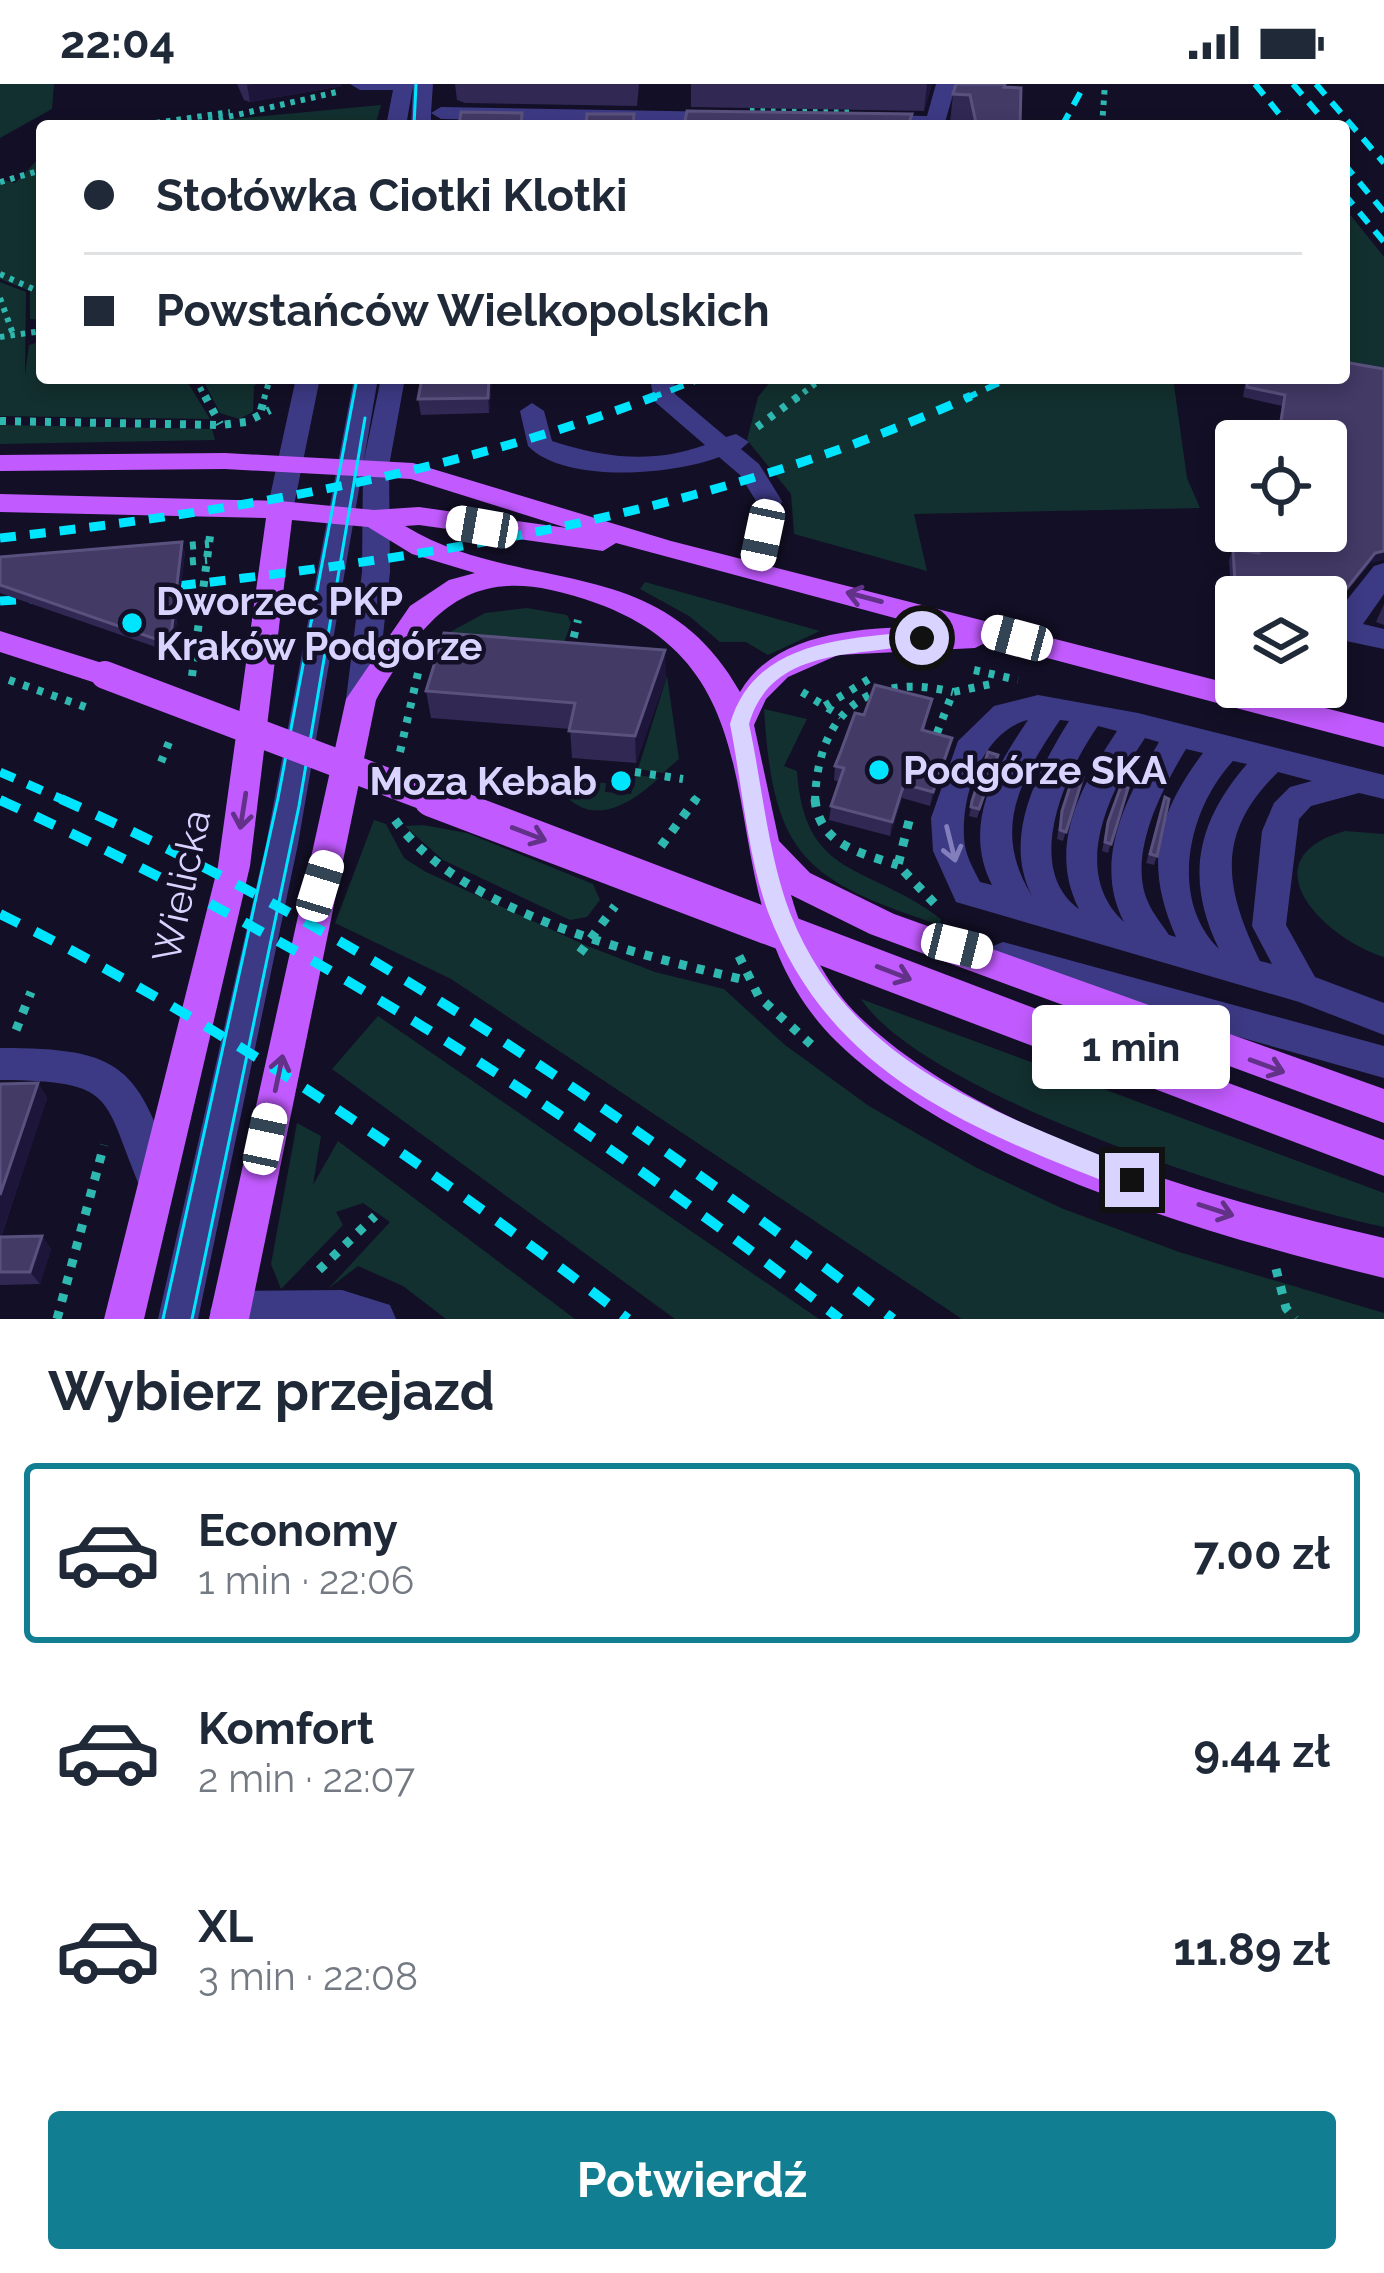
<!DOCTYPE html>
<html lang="pl">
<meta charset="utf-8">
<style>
:root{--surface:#fff;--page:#f6f6f7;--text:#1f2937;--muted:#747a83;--line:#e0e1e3;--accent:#117e91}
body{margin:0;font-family:Raleway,sans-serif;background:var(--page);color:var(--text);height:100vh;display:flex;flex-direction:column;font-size:45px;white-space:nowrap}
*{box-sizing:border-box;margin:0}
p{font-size:39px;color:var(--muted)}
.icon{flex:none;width:66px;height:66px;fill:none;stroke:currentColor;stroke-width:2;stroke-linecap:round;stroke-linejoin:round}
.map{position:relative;height:1235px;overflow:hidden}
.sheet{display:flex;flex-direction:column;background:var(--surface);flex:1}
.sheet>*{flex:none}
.banner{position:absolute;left:36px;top:36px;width:1314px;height:264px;border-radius:12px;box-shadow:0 6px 18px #0003;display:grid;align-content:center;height:264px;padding:0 48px;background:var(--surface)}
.tools{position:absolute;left:1215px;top:336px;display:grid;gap:24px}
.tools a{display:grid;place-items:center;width:132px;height:132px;border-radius:12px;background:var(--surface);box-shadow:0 6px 18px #0003;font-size:60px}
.end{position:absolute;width:54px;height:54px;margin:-27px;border:15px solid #d9d4ff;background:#111;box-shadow:0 0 0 6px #111}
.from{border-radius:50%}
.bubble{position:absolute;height:84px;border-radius:12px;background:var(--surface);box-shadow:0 6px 18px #0003;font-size:39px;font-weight:700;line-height:84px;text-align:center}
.car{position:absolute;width:36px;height:72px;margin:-36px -18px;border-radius:15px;box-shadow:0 0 9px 3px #0007;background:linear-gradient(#fff 24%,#345 0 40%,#fff 0 76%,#345 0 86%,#fff 0)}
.banner b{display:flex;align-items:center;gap:42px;height:114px;font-size:45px}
.banner b+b{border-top:3px solid var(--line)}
.banner i{width:30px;height:30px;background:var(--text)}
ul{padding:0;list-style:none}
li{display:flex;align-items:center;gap:36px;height:180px;margin:0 24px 18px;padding:0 24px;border:6px solid transparent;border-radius:12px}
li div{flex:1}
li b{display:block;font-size:45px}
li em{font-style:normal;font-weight:700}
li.current{border-color:var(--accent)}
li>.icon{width:108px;height:108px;stroke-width:1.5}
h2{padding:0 48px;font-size:54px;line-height:144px}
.primary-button{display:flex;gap:24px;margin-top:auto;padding:24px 48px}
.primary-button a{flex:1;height:138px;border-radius:12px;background:var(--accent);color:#fff;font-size:48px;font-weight:700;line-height:138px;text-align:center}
.status{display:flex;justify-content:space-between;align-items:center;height:84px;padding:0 60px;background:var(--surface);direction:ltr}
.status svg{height:33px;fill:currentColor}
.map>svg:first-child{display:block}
.green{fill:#12302f}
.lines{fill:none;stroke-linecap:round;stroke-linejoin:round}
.path-far2{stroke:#2fb8b0;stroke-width:6;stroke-dasharray:4.5 6;stroke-linecap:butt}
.path-far1{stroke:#2fb8b0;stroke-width:8;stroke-dasharray:6 9;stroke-linecap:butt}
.path{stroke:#2fb8b0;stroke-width:9;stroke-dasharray:8 10;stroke-linecap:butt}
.minor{fill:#3d3a85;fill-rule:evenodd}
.major{fill:#c25bff;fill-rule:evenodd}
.tram{stroke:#00e5ff;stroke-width:3}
.rail-far2{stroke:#00e5ff;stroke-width:6;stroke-dasharray:14 10;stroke-linecap:butt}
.rail-far1{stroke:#00e5ff;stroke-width:9;stroke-dasharray:16 14;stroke-linecap:butt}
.rail{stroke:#00e5ff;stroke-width:10;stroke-dasharray:21 18;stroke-linecap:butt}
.major-bridge-far1{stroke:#c25bff;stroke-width:28}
.major-bridge{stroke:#c25bff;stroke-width:36}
.wall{fill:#312854}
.shaded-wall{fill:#1d163a}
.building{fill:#433a66;stroke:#5a527e;stroke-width:3}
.oneway{stroke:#623188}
.oneway2{stroke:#837fbc}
.route{fill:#d9d4ff}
.poi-dot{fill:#00e5ff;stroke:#130f26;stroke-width:4.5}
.labels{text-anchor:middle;stroke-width:9;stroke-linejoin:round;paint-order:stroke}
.poi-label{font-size:39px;font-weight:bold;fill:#d9d4ff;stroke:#130f26;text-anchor:start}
.street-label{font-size:39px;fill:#d9d4ff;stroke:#130f26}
</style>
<div class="status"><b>22:04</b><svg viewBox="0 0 49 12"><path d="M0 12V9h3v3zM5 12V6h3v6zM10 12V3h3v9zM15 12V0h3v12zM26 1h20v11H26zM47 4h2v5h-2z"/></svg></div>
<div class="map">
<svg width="1384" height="1235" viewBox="0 0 1384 1235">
<rect width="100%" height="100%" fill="#130f26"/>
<path class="green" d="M0 0H54L52 25 0 54Z
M381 21 375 42H204L222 36Z
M42 71V236L30 235V207L0 195V95L15 99Z
M1344 123 1384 173V298L1344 291Z
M0 198 26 208 25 291 29 261 42 257V294H185L210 335 0 332Z
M202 294H264L254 302 253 328 239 335 220 329Z
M773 294H1173L1187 394 1200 424 914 430 927 487 794 450 791 410 747 356 758 313Z
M0 341 212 345 215 356 0 360Z
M645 498 820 547 768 571 746 558H720L689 532 640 505Z
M527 524 567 531 571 539 562 565 437 555 485 529Z
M667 592 679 675 663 689 638 685Z
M764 625 807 635 784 682 797 687C804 796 868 779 941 835L940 841C803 796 773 771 764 625Z
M636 691 659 694C631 720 592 745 561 707L566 696 606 699 605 708 631 710Z
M374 736 386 740 404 774 426 788 585 861 655 888 724 905 785 961 869 1022 977 1084 1061 1124 1179 1168 1384 1229V1235H962L451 895 335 839Z
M423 741 467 749 593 800 600 816 587 833 570 836 443 776 405 742Z
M1345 747 1384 750V873C1323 854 1246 775 1345 747Z
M861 915 1384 1109V1143C1265 1118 928 1014 861 915Z
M378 932 819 1235H675L332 985Z
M297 1039 321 1052 313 1101 338 1057 575 1235H446L403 1202 358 1182 328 1205 390 1138 363 1119 336 1128 343 1141 281 1205 271 1180Z"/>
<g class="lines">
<path class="path-far2" d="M750 27 855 28
M135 42 230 28
M188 42 337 8
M1102 42 1105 0
M0 98 42 86
M0 190 42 209
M0 214 13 250
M0 253 42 247
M195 294 206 315
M264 315 270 294
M795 315 823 294"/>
<path class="path-far1" d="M205 312 220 340
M261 326 265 312
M0 337 221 341 246 338 270 326
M757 343 799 312
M175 463 209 460
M175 479 207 476
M570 568 578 536
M974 586 1018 596
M192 592 210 452
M9 596 91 625
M802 608 841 632
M825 622 874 592
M937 649 953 608 996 599
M400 668 418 589
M161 678 172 651
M635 688 683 695
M694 718 699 711
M815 718C817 629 867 587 953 608"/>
<path class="path" d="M815 715C819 761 860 769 898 781
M395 736C463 830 636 870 745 896
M909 737 898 781 935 820
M661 762 696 715
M580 869 615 822
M739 872 759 913 815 964
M16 946 31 908
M1276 1185 1286 1224 1295 1235
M319 1186 375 1132
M57 1235 104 1061"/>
<path class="minor" d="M350 0H433L431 29 441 23 725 28 735 34 725 40 441 35 431 29V42H411L413 2 406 42H386L393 6H360Z
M936 0H956L944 42H871L865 37 875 31 927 32Z
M296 294H320L293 426 280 435 267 426Z
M354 294H378L363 381 381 294H405L389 382 390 488 376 615 361 626 346 615 362 488 363 382 298 760 198 1235H158L266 760Z
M650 294H674L675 310 726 353 736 350 749 358 741 365 759 380 782 417 766 492 756 494 742 485 756 417 740 391 719 373C673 391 565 400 528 362L520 327 532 319 544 327 552 357C604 374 653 380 705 361L654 317Z
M1384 479V510L1363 540 1384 545V565L1346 557 1326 561V542L1374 482Z
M1326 601 1327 603 1320 639H1298L1294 631 1297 603Z
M1038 611 1138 629 1384 691V715L1359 709 1311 722 1299 735 1286 841 1315 893 1384 919V951L1299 918 956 818 933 767 931 734 958 657 994 622ZM1028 636C994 686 962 742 992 801L980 798C974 786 967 774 965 762 958 718 981 647 1028 636ZM1060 636 1069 637C1037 689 1002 753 1032 812 991 746 1020 695 1060 636ZM1098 642 1117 647C1081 702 1047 762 1079 825 1022 784 1066 687 1098 642ZM1145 654 1159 658C1127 713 1092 776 1124 838 1069 787 1110 706 1145 654ZM1186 665 1203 669C1156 732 1144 780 1176 853L1169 851C1162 840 1153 830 1148 818 1127 771 1162 705 1186 665ZM1233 677 1247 680C1196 739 1185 795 1219 865 1168 815 1188 725 1233 677ZM1278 688 1312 697 1290 703 1274 719 1262 747 1252 842 1272 880 1260 877C1225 804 1214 751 1278 688Z
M1003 858 1384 962V994L991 883 986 873 991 863Z
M0 964C124 964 138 982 176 1097L171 1110 157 1115 143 1110C101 1012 120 997 0 996Z
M342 1206 390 1221 396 1235H213L210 1227 216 1213 230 1207Z"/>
<path class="major" d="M225 369 413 379 671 457 1384 639V663L987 558 975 564 838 571 788 593 766 615 754 641 779 757 810 789 894 830 1384 1005V1039L870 850 791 811C804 858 828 904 864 937 990 1054 1218 1116 1384 1154V1194C1215 1153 963 1081 837 958 680 804 823 567 551 506 457 485 418 545 376 616L249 1235H209L346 615 410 522 449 496 475 489 412 470 368 443 292 436 250 782 144 1235H104L218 782 266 434 0 428V410L280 417 374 426 419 423 567 444 411 395 225 385 0 387V371ZM419 441 603 467 616 459 928 543C865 543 775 547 740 608 660 465 522 513 405 442Z
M0 547 115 583 120 591 105 602 0 568Z
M1065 939 1384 1056V1092L1052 966 1047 955 1052 944Z"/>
<path class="tram" d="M414 42 416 0
M163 1235 278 714 357 294
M192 1235 299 722 365 334"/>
<path class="rail-far2" d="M1255 0 1289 42
M1293 0 1321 33
M1316 0 1384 79
M1062 42 1085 0
M1344 80 1384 128
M1344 110 1384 158
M648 315 703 294
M964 315 1010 294"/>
<path class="rail-far1" d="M0 454C223 429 445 392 656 312
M150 505C431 474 712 430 971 312
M0 517 54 514
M0 688 68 718
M0 716 5 718"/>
<path class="rail" d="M61 715C362 848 632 1036 893 1235
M0 716C304 854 577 1030 840 1235
M0 830C226 941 429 1082 628 1235"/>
<path class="major-bridge-far1" d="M105 591 440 718"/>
<path class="major-bridge" d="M432 715 1065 955"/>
</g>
<path class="wall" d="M237 0H342V2L250 18 244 16Z
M455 0H639L637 22 465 19 457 16Z
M691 0H932L924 27 691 23Z
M1004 3 1020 42H966V40L950 39 953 10Z
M422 294H492L489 329 421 331 418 315Z
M1246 294H1344L1370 479 1338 519 1326 517V513L1299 510 1236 513V582L1229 476 1233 465 1257 468 1261 447H1326V357H1276L1282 322 1243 313Z
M185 468 173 569 0 509V473Z
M1384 520V541L1376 538Z
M666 593 636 679 572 674 570 645 431 634 426 607Z
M932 615 924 647 952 654 949 668 930 722 902 714 890 752 829 736 831 722 839 698 834 696 835 682 864 631Z
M996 680 977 734 969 732 972 717Z
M1074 690 1083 693 1063 757 1057 755 1060 736Z
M1128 704 1108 769 1102 767 1108 738Z
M1165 713 1157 772 1154 781 1146 779Z
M38 999 47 1014 1 1153 42 1152 51 1165 40 1200 0 1201V1000Z"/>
<path class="shaded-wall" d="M254 0H342V2L250 18 247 1Z
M927 0H932L924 27Z
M489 294H492L489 329 488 314Z
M182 458 185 468 173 569 170 560Z
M1384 467V476L1370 479 1338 519 1343 509 1375 469Z
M665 566 666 593 636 679 635 652Z
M952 654 949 668 930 722 933 708Z
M904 700 902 714 890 752 892 738Z
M38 999 47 1014 0 1155V1111Z
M42 1152 51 1165 40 1200 30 1188Z"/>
<path class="building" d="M956 0H1005L1004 3 1021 4 1020 42 976 39 970 11 953 10Z
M687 27 912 30 908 42H684Z
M461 28 522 29 521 42H459Z
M587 30H634L633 42H586Z
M1344 278 1384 285V467L1375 469 1343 509 1301 499 1299 513H1236V516L1233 465 1259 469 1263 447H1326V357H1278L1285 311 1247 303 1248 294H1344Z
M422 294H489L488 314 418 315Z
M182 458 170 560 0 501V473Z
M444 549 665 566 635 652 569 647 575 619 426 607Z
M875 601 932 615 922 646 952 654 933 708 904 700 892 738 831 722 844 684 835 682 841 667 855 629 864 631Z
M988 668 998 671 979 725 971 723 972 717Z
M1074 690 1083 693 1066 748 1060 746 1062 727Z
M1121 702 1128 704 1111 760 1105 758 1108 738Z
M1165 713 1169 715 1157 772 1150 770Z
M38 999 0 1111V1000Z
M42 1152 30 1188H0V1153Z"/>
<defs><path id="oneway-shaft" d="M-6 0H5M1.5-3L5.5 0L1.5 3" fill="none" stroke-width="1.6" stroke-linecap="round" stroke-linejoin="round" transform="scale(3)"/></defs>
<g class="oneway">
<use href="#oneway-shaft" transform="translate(864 513) rotate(-165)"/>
<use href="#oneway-shaft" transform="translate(243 727) rotate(99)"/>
<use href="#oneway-shaft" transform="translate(529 750) rotate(21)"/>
<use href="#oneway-shaft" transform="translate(894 889) rotate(21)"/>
<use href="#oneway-shaft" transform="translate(1267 982) rotate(20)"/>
<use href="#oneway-shaft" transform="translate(279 989) rotate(-78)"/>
<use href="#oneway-shaft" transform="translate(1216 1126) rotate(18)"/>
</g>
<use class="oneway2" href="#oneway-shaft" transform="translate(951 760) rotate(76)"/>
<path class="route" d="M922 547 932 554 929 558C865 574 772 559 749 640 762 700 768 771 790 829 851 984 1000 1029 1141 1088V1105L1132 1108C978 1048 831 995 768 828 747 770 742 700 730 640 755 554 849 555 922 547Z"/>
<g class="poi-dot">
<circle cx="132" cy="539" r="12"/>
<circle cx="879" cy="686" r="12"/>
<circle cx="621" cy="697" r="12"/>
</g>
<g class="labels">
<g class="poi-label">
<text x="156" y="531">Dworzec PKP<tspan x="156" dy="45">Kraków Podgórze</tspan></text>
<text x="903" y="700">Podgórze SKA</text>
<text x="597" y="711" text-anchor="end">Moza Kebab</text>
</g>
<g class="street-label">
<text transform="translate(181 802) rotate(-78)" y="14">Wielicka</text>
</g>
</g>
</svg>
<div class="tools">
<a><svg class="icon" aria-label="locate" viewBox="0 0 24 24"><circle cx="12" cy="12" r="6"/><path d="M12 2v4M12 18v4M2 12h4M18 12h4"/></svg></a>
<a><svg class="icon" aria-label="layers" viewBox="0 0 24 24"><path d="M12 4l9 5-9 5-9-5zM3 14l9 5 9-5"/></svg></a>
</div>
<i class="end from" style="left:922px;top:554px"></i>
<i class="end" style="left:1132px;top:1096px"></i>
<div class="bubble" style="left:1032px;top:921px;width:198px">1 min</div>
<i class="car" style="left:482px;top:443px;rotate:280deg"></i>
<i class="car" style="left:763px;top:451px;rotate:192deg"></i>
<i class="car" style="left:1017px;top:554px;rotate:285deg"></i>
<i class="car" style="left:320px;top:802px;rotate:17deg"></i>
<i class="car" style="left:957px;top:862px;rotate:104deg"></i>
<i class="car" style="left:265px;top:1055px;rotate:12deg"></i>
<div class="banner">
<b><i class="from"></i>Stołówka Ciotki Klotki</b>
<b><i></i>Powstańców Wielkopolskich</b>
</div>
</div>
<section class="sheet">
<h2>Wybierz przejazd</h2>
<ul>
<li class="current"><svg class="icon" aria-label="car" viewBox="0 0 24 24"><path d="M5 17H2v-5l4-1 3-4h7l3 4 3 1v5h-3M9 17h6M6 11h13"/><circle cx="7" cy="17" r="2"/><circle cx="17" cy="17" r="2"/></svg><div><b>Economy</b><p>1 min · 22:06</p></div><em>7.00 zł</em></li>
<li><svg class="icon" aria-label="car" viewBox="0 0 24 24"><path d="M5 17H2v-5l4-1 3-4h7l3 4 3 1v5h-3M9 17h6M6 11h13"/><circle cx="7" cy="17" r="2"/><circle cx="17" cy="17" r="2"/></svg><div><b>Komfort</b><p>2 min · 22:07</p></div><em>9.44 zł</em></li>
<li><svg class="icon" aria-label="car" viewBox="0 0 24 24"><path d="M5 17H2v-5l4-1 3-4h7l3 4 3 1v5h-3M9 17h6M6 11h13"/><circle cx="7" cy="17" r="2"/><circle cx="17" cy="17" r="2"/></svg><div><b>XL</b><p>3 min · 22:08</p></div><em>11.89 zł</em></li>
</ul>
<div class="primary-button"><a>Potwierdź</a></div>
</section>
